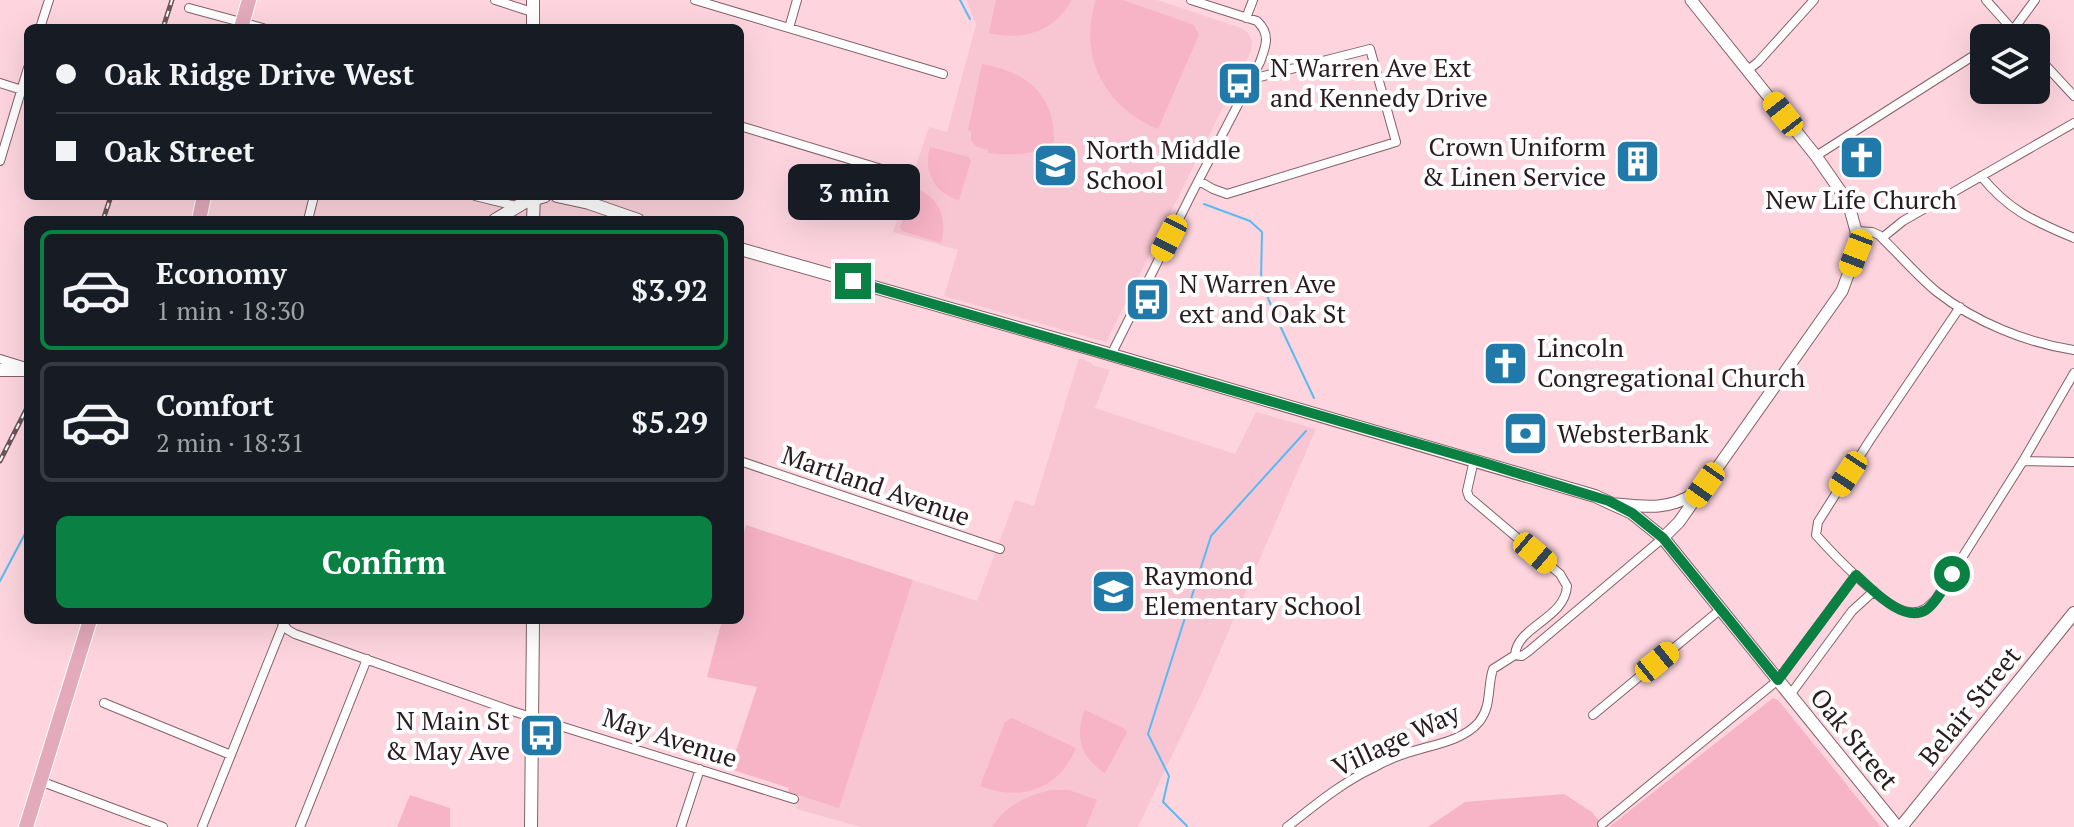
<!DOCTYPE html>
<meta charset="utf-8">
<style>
:root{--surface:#171b24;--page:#242831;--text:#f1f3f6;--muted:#9ea1a6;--line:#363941;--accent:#0b8043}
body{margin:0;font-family:"PT Serif",serif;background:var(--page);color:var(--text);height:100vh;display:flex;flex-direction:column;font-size:30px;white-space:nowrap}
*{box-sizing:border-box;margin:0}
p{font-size:26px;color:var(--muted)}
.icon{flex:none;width:44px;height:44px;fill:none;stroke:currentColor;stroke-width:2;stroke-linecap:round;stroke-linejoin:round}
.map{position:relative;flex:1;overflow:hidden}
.panel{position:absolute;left:24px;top:216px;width:720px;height:408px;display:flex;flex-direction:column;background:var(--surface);border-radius:12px;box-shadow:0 8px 32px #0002}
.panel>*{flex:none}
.guide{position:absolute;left:24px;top:24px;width:720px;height:176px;border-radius:12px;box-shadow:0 8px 32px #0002;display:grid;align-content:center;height:176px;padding:0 32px;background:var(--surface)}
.fabs{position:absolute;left:1970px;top:24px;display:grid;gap:16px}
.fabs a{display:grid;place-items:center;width:80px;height:80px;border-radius:12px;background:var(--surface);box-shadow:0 8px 32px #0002;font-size:40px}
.end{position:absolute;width:36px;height:36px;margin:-18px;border:10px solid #0b8043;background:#fff;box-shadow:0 0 0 4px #fff}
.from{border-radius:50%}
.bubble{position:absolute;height:56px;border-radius:12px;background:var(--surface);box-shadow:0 8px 32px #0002;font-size:26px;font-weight:700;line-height:56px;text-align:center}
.car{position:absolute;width:24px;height:48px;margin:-24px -12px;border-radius:10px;box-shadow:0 0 6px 2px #0007;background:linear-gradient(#f5c518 24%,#345 0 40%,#f5c518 0 76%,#345 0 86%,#f5c518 0)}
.guide b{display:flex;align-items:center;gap:28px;height:76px;font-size:30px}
.guide b+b{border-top:2px solid var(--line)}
.guide i{width:20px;height:20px;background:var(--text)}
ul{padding:14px 0 0;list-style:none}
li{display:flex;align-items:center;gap:24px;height:120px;margin:0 16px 12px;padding:0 16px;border:4px solid var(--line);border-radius:12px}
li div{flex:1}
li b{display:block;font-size:30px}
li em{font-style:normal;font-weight:700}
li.current{border-color:var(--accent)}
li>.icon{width:72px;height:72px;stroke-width:1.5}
.cta{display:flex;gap:16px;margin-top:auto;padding:16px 32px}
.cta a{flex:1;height:92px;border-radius:12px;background:var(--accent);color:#fff;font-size:32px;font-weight:700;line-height:92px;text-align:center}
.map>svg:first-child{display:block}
.built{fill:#f8c6d3}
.green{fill:#f7b4c6}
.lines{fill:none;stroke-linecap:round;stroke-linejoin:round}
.stream{stroke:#59baf2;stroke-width:2}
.minor-casing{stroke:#846069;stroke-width:10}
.tertiary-casing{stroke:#846069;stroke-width:13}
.secondary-casing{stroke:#846069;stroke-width:14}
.primary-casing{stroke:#fff;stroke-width:16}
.minor{stroke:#fff;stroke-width:8}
.tertiary{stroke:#fff;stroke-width:11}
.secondary{stroke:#fff;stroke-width:12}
.primary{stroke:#e3aabc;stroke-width:14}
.rail-casing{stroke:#6c555b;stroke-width:5}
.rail{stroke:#fff;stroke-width:2;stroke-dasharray:6;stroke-linecap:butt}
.route{stroke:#0b8043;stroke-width:10}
.labels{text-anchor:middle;stroke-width:8;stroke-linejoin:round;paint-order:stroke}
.poi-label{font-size:26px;fill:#2a1b1f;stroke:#fff;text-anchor:start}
.street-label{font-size:26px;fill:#2a1b1f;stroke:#fff}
</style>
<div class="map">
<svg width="2074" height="827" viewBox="0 0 2074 827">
<rect width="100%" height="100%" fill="#fed5df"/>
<path class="built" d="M967 0H1157L1241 28 1247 32 1252 40 1251 51 1106 342 944 296 958 250 893 232 929 127 947 132 976 25Z
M1079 358 1092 363V365L1110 370 1095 408 1235 454 1256 412 1316 429 1204 688 1138 827H861L796 809 800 796 839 807 913 580 977 601 1015 500 1034 506Z"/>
<path class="green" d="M996 0H1072C1054 32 1023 41 989 33Z
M1096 0H1123L1194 25 1199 35 1158 129C1105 108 1077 55 1096 0Z
M982 64C1025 71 1055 94 1054 141 1039 157 1007 155 988 153V150L977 147 971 141V131L968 130Z
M930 147 969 157 971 161 959 200C934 193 923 171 930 147Z
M915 188C939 197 948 218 941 243L902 231 900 227Z
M746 525 913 580 839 808 788 792 789 788 730 769 757 687 707 677 722 620H740V549Z
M1773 698 1778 700 1881 827H1609Z
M1085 710 1125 729 1127 733 1105 773C1081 759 1074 735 1085 710Z
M1012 718 1076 748C1059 790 1020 802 980 786L1005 722Z
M1051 790H1069L1097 800 1086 827H992C1006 805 1026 796 1051 790Z
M1564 794 1592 812 1604 827H1428L1465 802Z
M410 795 450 808V827H397Z"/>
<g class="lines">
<path class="stream" d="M960 0 970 19
M1204 204 1250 221 1262 232 1261 281 1275 315 1314 398
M0 581 28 528
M1187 826 1163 802 1169 776 1148 734 1211 536 1306 431"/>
<defs>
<path id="minor" d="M495 0 532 12
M695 0 943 74
M1986 0 2020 38
M189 8 263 28
M1246 18 1253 0
M40 28 49 0
M789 28 797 0
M2001 38 2013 30 2035 0
M2036 55 2074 96
M1748 70 1758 62 1814 0
M0 83 22 90
M740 126 908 177
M1816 156 1984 49
M0 161 28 68
M1981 176C2009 211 2034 221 2074 238
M1199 181 1213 189 1227 194 1396 142 1370 49 1252 79
M475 196 516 206
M308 220 314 196
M1856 231 1872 232 1879 235C1899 254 1916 275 1937 292 1975 322 2027 343 2074 350
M1882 238 1903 221 2074 123
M1960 307 1870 440 1818 522 1816 535C1833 554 1886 610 1909 612 1922 614 1928 607 1936 599L2023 461 2074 373
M1111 355 1191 195 1260 62C1266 46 1271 34 1257 21L1191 0
M0 359 23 366
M740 461 1000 549
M2023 461 2074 462
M280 620 288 630 295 634 512 711 794 799
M1515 655 1522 656 1529 651 1663 538
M1790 695 1852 611 1874 591
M104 703 231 755
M1593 715 1721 609
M40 781 163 827
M1602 824 1778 680 1856 575
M202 827 283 625
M300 827 367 659
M681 827 700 769
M1287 827C1314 806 1341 783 1373 768 1383 762 1395 757 1407 753 1430 745 1462 742 1479 722 1492 706 1487 687 1493 669L1515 655C1517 626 1565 619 1567 586L1560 574 1469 497 1467 491 1474 460"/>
<path id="tertiary" d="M1617 504C1646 507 1670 510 1695 493
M1663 538 1679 522 1842 291 1856 253V231L1848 202 1816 156 1691 0"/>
<path id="secondary" d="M533 28V0
M557 196 589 203 638 220
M495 220 525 202 545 196
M533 220 534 196
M740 249 1095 350 1595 496 1632 513 1663 538 1897 827
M0 370H28
M531 827 533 620
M1901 827 2074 613"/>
<path id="primary" d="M241 28 249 0
M199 220 204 196
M26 827 90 620"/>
</defs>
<use href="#minor" class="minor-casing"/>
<use href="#tertiary" class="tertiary-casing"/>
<use href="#secondary" class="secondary-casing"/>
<use href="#primary" class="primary-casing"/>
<use href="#minor" class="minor"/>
<use href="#tertiary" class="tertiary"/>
<use href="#secondary" class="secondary"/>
<use href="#primary" class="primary"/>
<defs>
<path id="rail" d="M163 28 172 0
M103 220 111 196
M0 461 28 406"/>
</defs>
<use href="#rail" class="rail-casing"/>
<use href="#rail" class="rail"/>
</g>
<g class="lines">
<path class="route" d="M853 281 1478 461 1609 501 1632 513 1663 538 1778 680 1856 575C1872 589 1903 624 1926 610 1937 602 1945 585 1952 574"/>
</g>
<defs>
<symbol id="bus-square" viewBox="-11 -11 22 22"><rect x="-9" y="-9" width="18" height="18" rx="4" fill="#2079a8" stroke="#fff"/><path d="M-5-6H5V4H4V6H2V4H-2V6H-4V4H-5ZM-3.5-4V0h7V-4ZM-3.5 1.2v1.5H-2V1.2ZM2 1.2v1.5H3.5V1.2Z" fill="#fff"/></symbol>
<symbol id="church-square" viewBox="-11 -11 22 22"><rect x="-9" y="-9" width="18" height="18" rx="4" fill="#2079a8" stroke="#fff"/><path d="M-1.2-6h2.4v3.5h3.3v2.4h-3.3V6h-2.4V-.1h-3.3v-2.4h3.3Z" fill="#fff"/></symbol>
<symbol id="building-square" viewBox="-11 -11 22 22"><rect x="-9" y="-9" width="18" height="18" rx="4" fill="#2079a8" stroke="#fff"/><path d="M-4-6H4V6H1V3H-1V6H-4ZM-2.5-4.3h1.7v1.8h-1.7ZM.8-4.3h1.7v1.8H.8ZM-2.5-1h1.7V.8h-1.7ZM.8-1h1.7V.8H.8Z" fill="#fff"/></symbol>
<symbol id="school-square" viewBox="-11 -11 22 22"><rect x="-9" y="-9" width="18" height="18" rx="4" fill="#2079a8" stroke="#fff"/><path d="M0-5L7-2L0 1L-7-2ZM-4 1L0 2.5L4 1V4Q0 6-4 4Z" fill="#fff"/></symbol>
<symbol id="bank-square" viewBox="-11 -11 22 22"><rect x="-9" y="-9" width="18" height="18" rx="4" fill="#2079a8" stroke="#fff"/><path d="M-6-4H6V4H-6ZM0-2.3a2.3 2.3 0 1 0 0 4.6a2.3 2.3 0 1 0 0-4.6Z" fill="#fff"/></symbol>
</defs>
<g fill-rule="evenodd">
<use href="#bus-square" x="1214" y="58" width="51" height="51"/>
<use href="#church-square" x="1836" y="132" width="51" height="51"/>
<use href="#building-square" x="1612" y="136" width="51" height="51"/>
<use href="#school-square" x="1030" y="140" width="51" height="51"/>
<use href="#bus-square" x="1122" y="274" width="51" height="51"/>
<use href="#church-square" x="1480" y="338" width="51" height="51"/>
<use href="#bank-square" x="1500" y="408" width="51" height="51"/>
<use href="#school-square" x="1088" y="566" width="51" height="51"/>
<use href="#bus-square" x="516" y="710" width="51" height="51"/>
</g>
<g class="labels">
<g class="poi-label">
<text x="1270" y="77">N Warren Ave Ext<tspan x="1270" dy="30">and Kennedy Drive</tspan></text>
<text x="1606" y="156" text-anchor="end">Crown Uniform<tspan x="1606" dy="30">&amp; Linen Service</tspan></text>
<text x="1086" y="159">North Middle<tspan x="1086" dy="30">School</tspan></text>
<text x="1861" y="209" text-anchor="middle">New Life Church</text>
<text x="1179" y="293">N Warren Ave<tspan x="1179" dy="30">ext and Oak St</tspan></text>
<text x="1537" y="357">Lincoln<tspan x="1537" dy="30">Congregational Church</tspan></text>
<text x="1557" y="443">WebsterBank</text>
<text x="1144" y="585">Raymond<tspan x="1144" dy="30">Elementary School</tspan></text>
<text x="510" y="730" text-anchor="end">N Main St<tspan x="510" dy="30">&amp; May Ave</tspan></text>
</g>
<g class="street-label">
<text transform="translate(876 486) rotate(19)" y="9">Martland Avenue</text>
<text transform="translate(1970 706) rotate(-51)" y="9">Belair Street</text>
<text transform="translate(670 738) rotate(18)" y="9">May Avenue</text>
<text transform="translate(1854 739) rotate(51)" y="9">Oak Street</text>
<text transform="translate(1396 740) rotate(-25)" y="9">Village Way</text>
</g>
</g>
</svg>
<div class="fabs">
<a><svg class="icon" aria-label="layers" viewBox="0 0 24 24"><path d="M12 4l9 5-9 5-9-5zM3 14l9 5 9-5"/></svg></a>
</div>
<i class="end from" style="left:1952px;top:574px"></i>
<i class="end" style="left:853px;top:281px"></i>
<div class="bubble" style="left:788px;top:164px;width:132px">3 min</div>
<i class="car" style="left:1783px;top:114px;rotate:322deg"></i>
<i class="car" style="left:1169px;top:238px;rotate:207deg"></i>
<i class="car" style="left:1856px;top:253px;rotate:201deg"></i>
<i class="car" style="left:1848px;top:474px;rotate:213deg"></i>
<i class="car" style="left:1705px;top:485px;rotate:215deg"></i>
<i class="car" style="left:1535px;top:553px;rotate:130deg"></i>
<i class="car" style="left:1657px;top:662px;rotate:51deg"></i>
<div class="guide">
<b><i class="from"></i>Oak Ridge Drive West</b>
<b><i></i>Oak Street</b>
</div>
<section class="panel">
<ul>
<li class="current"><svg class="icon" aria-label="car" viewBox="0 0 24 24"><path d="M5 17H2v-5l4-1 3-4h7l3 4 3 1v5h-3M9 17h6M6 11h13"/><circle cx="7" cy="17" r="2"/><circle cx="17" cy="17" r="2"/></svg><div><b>Economy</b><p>1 min · 18:30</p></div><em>$3.92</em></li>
<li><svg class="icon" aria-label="car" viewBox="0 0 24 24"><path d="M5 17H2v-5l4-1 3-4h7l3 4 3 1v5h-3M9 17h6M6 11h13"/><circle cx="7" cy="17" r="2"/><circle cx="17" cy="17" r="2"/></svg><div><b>Comfort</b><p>2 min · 18:31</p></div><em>$5.29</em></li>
</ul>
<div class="cta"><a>Confirm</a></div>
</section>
</div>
